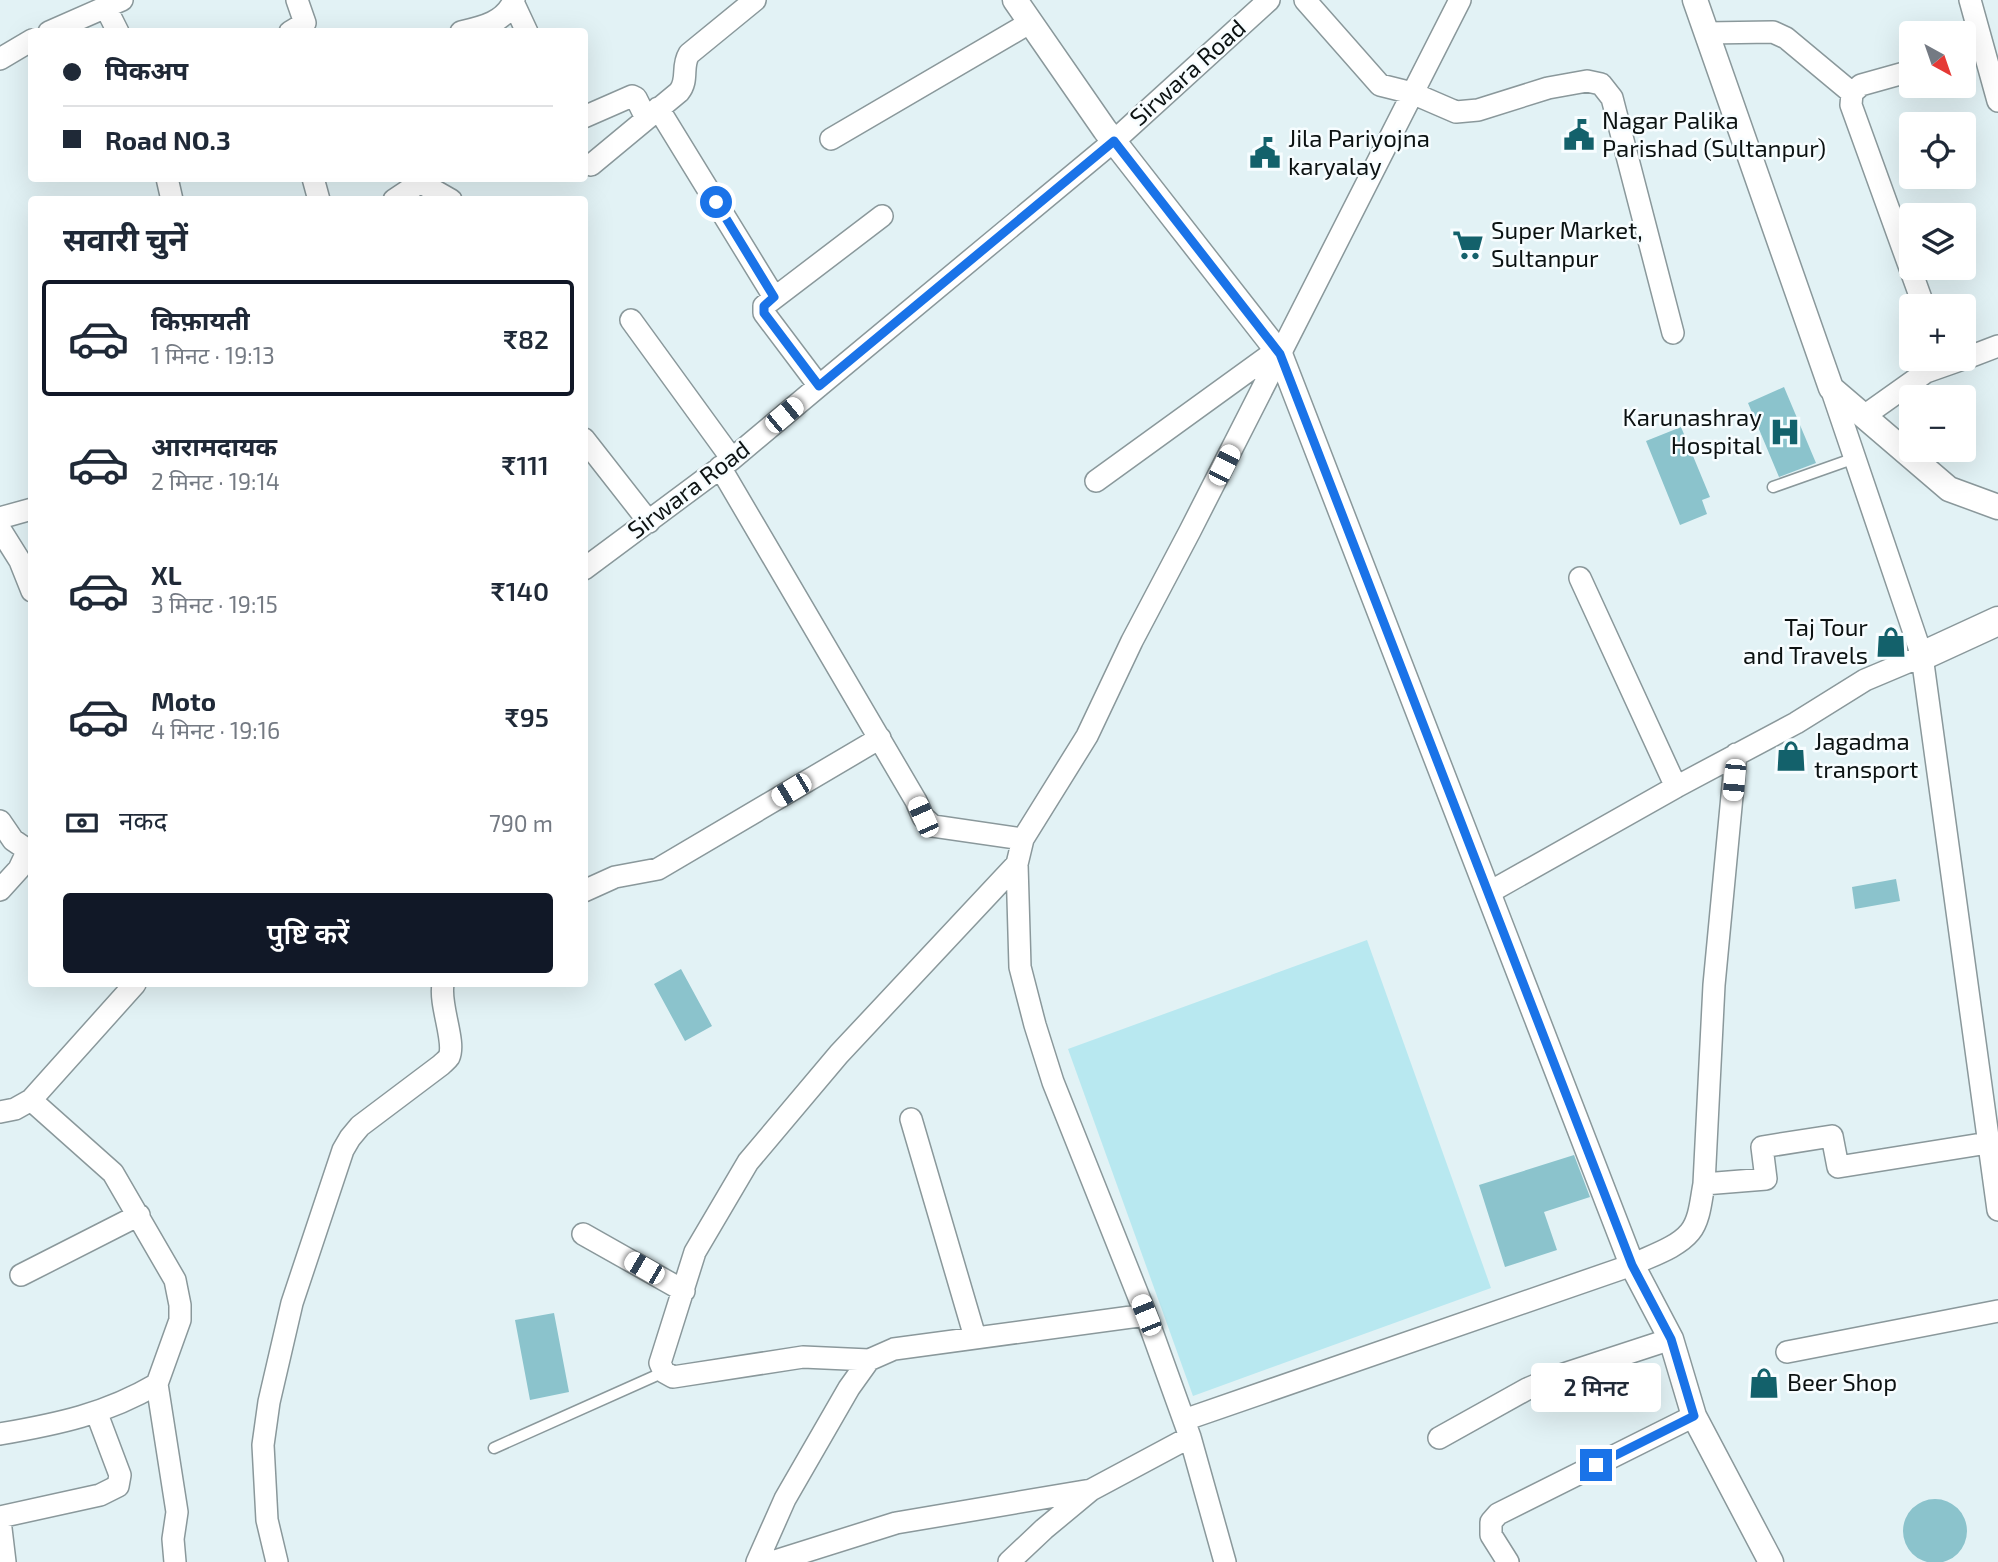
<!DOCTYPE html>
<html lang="hi">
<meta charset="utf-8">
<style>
:root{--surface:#fff;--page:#f2f2f3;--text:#1f2937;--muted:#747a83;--line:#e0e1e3;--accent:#111827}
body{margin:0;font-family:"Exo 2","Noto Sans Devanagari",sans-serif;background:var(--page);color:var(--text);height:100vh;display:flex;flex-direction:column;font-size:26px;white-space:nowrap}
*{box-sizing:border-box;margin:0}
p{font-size:23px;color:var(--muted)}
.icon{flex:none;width:38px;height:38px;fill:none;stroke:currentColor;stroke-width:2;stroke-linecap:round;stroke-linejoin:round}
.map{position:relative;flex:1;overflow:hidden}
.side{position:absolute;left:28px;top:196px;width:560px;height:791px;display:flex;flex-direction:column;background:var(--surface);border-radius:7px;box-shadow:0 7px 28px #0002}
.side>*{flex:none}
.top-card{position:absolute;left:28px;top:28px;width:560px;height:154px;border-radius:7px;box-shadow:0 7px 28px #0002;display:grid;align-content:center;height:154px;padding:0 35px;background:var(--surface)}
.needle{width:46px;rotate:140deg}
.buttons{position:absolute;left:1899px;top:21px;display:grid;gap:14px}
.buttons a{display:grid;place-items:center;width:77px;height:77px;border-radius:7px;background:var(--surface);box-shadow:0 7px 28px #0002;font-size:35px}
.end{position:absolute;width:32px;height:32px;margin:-16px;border:9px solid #1a73e8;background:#fff;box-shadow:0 0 0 4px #fff}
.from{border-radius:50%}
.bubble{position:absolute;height:49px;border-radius:7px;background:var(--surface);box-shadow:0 7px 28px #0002;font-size:23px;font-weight:600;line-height:49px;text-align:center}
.car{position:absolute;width:21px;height:42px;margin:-21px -10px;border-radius:9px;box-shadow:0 0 5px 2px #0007;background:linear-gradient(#fff 24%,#345 0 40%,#fff 0 76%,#345 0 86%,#fff 0)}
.top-card b{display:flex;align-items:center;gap:24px;height:66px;font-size:26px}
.top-card b+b{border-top:2px solid var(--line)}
.top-card i{width:18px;height:18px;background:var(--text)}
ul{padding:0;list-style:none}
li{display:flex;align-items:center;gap:21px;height:116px;margin:0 14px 10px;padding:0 21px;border:4px solid transparent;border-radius:7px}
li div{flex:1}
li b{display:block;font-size:26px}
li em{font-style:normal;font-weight:600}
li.selected{border-color:var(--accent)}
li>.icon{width:63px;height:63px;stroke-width:1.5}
h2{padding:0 35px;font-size:32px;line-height:84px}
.pay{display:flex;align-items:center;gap:18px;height:77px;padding:0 35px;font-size:26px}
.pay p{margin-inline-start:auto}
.action{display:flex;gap:14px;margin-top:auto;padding:14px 35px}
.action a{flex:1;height:80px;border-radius:7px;background:var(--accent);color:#fff;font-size:28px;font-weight:600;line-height:80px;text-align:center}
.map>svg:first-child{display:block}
.green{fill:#b8e8f0}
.building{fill:#8bc3cc}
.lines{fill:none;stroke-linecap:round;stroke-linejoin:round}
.service-casing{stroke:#8a989b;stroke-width:13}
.minor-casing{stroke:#8a989b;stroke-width:24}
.tertiary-casing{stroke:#8a989b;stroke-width:27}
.secondary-casing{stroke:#8a989b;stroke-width:31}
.service{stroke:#fff;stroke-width:10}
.minor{stroke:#fff;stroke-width:21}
.tertiary{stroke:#fff;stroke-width:24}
.secondary{stroke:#fff;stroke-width:28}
.route{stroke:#1a73e8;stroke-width:9}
.labels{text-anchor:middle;stroke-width:5;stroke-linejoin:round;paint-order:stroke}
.street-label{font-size:24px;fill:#0c1212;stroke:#f7fdff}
.poi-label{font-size:24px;fill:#0c1212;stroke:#f7fdff;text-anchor:start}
</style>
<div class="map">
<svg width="1998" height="1562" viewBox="0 0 1998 1562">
<rect width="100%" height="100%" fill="#e2f2f5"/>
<path class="green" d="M1367 940 1491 1288 1193 1396 1068 1049Z"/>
<path class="building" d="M1784 387 1816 463 1779 477 1748 403Z
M1681 427 1710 497 1702 500 1707 514 1680 525 1646 441Z
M1896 879 1900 901 1855 909 1852 887Z
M681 969 712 1026 685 1041 654 984Z
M1574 1155 1590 1197 1544 1212 1557 1250 1505 1267 1479 1185Z
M554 1313 569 1392 530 1400 515 1320Z
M1903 1531a32 32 0 1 1 64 0a32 32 0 1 1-64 0Z"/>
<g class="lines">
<defs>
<path id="service" d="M1773 487 1855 458
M494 1448 664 1372"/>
<path id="minor" d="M1305 0 1380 85 1412 93 1456 112 1478 110 1548 88 1587 81 1601 84 1612 98 1673 333
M1970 0 1998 101
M513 2 527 32
M105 6 118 32
M49 32 122 0
M290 32 305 23 297 0
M461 32C483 27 505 22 514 0
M1706 33 1773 32 1786 38 1852 93
M0 59 32 40
M1911 71 1861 85 1852 93 1851 105 1923 304
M658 108 774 297
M584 117 632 96 636 98 646 118
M831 139 1031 22
M591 165 679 92C689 80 681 67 689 54L755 0
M167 178 172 200
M313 178 319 200
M416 180 451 200
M394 200 412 188 416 178
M631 320 732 459
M1964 359 1998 346
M819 386 764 313V306L882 216
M1831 388 1922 656 1998 1210
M1864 416 1926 372 1963 359
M584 439 649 522
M720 467 916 801 923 817 933 826 1023 839
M1096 481 1277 350
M0 518 32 509
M0 529 20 561 32 591
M584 569 732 459 819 386 1114 141 1269 0
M1580 578 1676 787
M0 821 13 840 32 853
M0 890 19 869 27 852
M584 891 615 877 658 869 880 738
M1488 893 1676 787 1796 723 1865 680 1922 656
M31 1100 113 1173 175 1280 180 1305V1320L157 1384 177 1512 173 1539 175 1562
M0 1112 15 1109 31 1100 135 984
M911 1119 975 1337
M1704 1184 1766 1179 1762 1147 1832 1136 1838 1167 1988 1143
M583 1234 684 1291
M21 1275 139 1215
M1787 1352 1998 1311
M869 1360 803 1357 673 1377 664 1372 660 1363 695 1252 748 1162 839 1054 1017 864
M1184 1420 1632 1265C1650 1256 1677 1248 1690 1232 1700 1220 1701 1199 1704 1184L1714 985 1736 754
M0 1434C58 1424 106 1414 157 1384
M1439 1438 1527 1389 1555 1377 1671 1339
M0 1517 100 1495 118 1486 120 1475 97 1414
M0 1520 5 1562
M277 1562 267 1520 263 1445 269 1402 292 1303 343 1150 350 1138 360 1126 441 1065C444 1062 447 1060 449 1057 456 1042 439 1005 443 984
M757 1562 785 1499 849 1388 869 1360 894 1349 1146 1315
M772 1562 896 1523 1091 1490
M1009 1562 1044 1529 1091 1490 1190 1437
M1225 1562 1190 1437 1146 1315 1053 1082 1035 1025 1020 967 1017 864 1023 839 1087 736 1132 641 1190 531 1460 0
M1508 1562 1491 1535V1522L1498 1514 1694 1416"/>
<path id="tertiary" d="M1015 0 1105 130 1280 354 1632 1265 1671 1339 1694 1416 1771 1562
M1695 0 1831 388 1949 489 1998 507"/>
<path id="secondary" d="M1922 656 1998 621"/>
</defs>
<use href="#service" class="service-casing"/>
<use href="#minor" class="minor-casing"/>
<use href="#tertiary" class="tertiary-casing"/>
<use href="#secondary" class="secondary-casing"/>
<use href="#service" class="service"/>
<use href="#minor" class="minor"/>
<use href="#tertiary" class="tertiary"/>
<use href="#secondary" class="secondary"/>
</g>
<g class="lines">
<path class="route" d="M716 202 774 297 764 306V313L819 386 1114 141 1280 354 1632 1265 1671 1339 1694 1416 1596 1465"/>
</g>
<defs>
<symbol id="civic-bare" viewBox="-9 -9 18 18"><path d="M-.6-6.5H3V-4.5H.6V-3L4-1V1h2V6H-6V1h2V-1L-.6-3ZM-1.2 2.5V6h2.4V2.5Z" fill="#13616b" stroke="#f7fdff" stroke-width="2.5" paint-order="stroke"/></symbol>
<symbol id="supermarket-bare" viewBox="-9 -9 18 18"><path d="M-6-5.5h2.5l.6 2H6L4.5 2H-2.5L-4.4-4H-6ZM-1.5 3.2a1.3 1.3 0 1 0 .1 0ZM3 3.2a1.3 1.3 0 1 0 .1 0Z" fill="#13616b" stroke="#f7fdff" stroke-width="2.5" paint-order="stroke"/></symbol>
<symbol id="hospital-bare" viewBox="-9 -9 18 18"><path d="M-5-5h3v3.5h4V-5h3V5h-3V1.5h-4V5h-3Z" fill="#13616b" stroke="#f7fdff" stroke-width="2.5" paint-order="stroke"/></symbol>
<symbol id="shop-bare" viewBox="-9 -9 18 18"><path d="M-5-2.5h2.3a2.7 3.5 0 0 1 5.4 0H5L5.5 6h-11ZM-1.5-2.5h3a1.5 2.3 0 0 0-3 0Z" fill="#13616b" stroke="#f7fdff" stroke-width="2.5" paint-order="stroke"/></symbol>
</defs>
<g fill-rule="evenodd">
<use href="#civic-bare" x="1557" y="113" width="44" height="44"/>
<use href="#civic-bare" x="1243" y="131" width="44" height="44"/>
<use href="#supermarket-bare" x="1446" y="223" width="44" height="44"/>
<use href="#hospital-bare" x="1763" y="410" width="44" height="44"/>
<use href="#shop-bare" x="1869" y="620" width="44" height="44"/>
<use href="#shop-bare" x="1769" y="734" width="44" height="44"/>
<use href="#shop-bare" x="1742" y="1361" width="44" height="44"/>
</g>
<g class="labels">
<g class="street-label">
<text transform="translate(1188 73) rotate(-42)" y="8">Sirwara Road</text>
<text transform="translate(689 490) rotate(-37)" y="8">Sirwara Road</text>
</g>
<g class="poi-label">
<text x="1602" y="129">Nagar Palika<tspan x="1602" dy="28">Parishad (Sultanpur)</tspan></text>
<text x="1288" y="147">Jila Pariyojna<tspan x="1288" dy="28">karyalay</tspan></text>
<text x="1491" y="239">Super Market,<tspan x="1491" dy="28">Sultanpur</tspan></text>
<text x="1762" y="426" text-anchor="end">Karunashray<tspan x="1762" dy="28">Hospital</tspan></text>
<text x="1868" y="636" text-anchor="end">Taj Tour<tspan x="1868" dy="28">and Travels</tspan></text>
<text x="1814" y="750">Jagadma<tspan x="1814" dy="28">transport</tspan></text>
<text x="1787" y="1391">Beer Shop</text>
</g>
</g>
</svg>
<div class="buttons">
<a><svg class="needle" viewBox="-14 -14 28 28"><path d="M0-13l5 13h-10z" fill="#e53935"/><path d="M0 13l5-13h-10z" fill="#747a83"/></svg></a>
<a><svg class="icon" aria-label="locate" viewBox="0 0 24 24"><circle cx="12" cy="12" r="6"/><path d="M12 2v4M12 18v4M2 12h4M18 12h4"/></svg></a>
<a><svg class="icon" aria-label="layers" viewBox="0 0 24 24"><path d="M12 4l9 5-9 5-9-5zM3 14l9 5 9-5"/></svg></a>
<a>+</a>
<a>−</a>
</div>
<i class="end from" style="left:716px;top:202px"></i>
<i class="end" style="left:1596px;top:1465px"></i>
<div class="bubble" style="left:1531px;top:1363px;width:130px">2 मिनट</div>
<i class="car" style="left:784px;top:415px;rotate:50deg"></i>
<i class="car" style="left:1224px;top:465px;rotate:27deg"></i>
<i class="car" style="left:1734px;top:780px;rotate:185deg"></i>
<i class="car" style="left:791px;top:790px;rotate:239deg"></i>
<i class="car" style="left:923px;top:817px;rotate:336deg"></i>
<i class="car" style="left:644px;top:1268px;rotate:300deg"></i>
<i class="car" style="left:1146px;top:1315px;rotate:338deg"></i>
<div class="top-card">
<b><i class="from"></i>पिकअप</b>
<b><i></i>Road NO.3</b>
</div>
<section class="side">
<h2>सवारी चुनें</h2>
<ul>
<li class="selected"><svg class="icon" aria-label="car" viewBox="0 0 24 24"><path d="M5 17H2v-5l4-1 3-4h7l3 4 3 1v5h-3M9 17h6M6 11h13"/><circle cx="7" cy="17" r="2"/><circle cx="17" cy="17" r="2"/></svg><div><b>किफ़ायती</b><p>1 मिनट · 19:13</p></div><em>₹82</em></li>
<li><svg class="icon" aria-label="car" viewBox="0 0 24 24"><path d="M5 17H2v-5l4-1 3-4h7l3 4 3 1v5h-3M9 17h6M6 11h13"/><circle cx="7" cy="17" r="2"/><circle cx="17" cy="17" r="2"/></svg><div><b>आरामदायक</b><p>2 मिनट · 19:14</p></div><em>₹111</em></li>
<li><svg class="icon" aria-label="car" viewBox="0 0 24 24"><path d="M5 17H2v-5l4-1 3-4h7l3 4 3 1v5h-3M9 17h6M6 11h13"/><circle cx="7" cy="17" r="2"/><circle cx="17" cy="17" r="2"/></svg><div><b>XL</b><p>3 मिनट · 19:15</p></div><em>₹140</em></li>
<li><svg class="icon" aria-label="car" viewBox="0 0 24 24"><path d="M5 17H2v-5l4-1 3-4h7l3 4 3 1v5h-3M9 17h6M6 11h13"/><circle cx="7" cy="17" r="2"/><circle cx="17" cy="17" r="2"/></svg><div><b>Moto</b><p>4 मिनट · 19:16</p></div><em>₹95</em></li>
</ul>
<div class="pay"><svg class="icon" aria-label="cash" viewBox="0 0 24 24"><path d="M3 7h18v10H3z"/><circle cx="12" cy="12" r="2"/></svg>नकद<p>790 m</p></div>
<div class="action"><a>पुष्टि करें</a></div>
</section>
</div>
